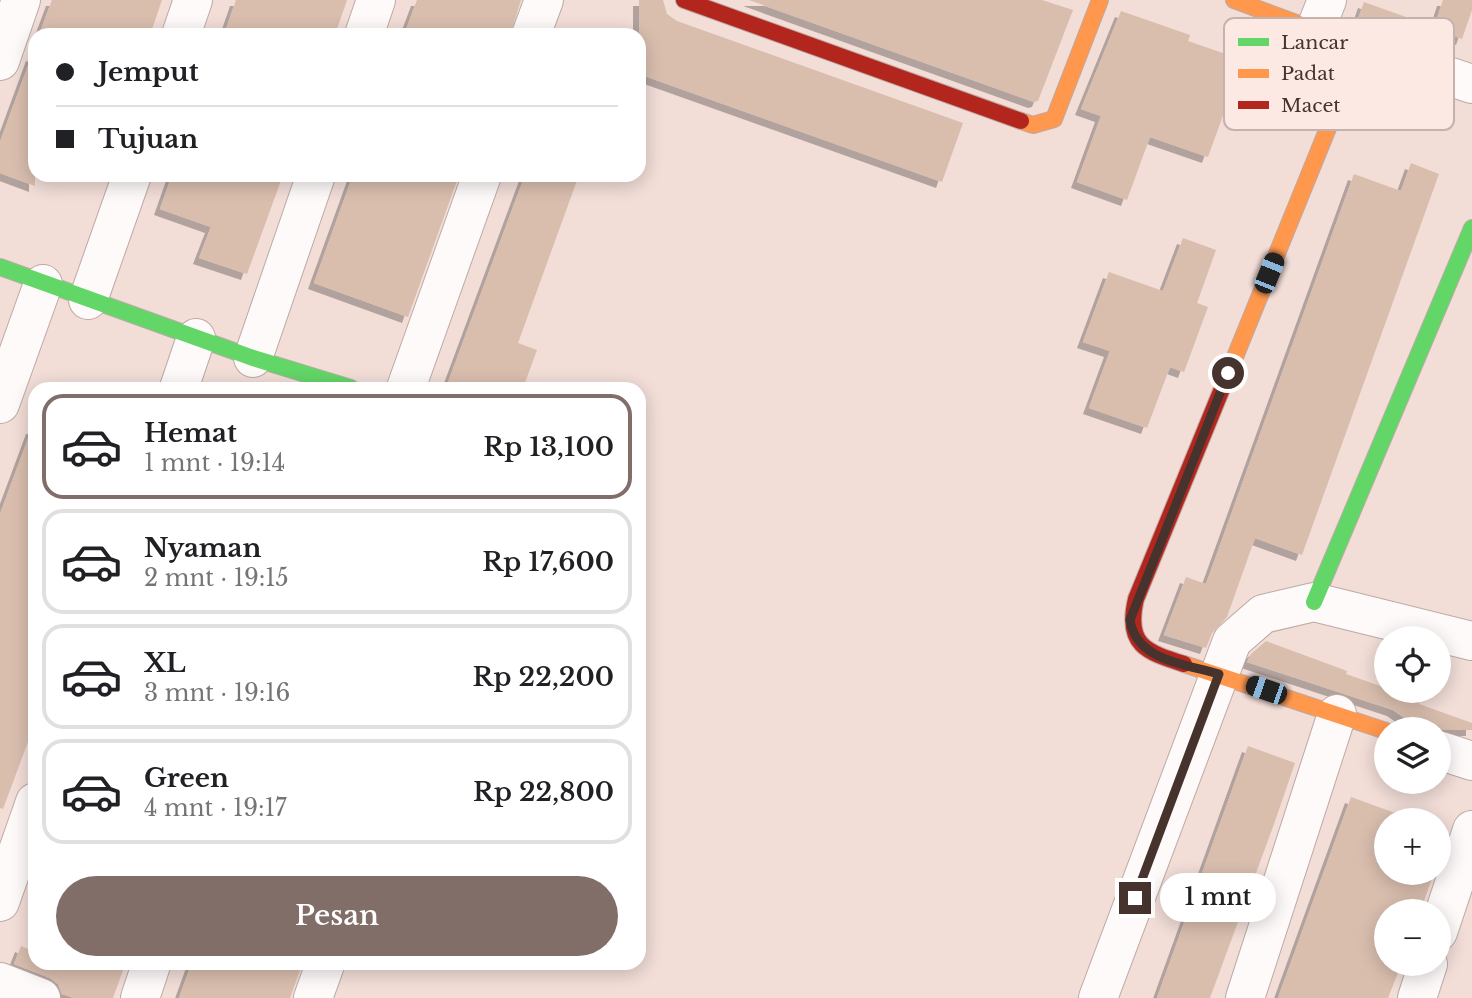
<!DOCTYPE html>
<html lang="id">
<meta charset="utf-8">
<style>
:root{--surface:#fff;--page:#f2f2f2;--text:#202124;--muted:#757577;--line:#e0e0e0;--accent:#826e68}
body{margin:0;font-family:"Libre Baskerville",serif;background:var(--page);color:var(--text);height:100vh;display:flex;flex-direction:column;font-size:26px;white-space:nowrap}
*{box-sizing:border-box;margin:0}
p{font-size:23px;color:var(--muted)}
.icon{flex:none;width:38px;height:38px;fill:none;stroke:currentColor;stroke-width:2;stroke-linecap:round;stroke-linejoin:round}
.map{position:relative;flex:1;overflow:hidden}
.side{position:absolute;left:28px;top:382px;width:618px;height:588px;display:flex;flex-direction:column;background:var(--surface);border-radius:21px;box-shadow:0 4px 18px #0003}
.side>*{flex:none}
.guide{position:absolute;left:28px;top:28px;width:618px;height:154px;border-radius:21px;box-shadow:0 4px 18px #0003;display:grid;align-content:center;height:154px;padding:0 28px;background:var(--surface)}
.tools{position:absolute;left:1374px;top:626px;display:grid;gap:14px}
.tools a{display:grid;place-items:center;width:77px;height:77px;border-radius:50%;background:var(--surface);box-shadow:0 4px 18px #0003;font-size:35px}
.end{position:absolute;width:32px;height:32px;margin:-16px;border:9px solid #46332d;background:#fff;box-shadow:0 0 0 4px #fff}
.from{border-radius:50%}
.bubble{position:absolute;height:49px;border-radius:24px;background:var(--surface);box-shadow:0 4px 18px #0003;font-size:23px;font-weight:600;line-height:49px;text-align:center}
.car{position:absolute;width:21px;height:42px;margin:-21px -10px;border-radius:9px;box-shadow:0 0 5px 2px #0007;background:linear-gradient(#222 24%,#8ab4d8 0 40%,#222 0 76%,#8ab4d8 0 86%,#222 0)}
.guide b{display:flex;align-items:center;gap:24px;height:66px;font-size:26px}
.guide b+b{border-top:2px solid var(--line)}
.guide i{width:18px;height:18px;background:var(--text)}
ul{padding:12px 0 0;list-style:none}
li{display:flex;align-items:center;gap:21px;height:105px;margin:0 14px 10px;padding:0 14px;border:4px solid var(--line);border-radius:21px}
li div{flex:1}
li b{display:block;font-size:26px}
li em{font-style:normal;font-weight:600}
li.current{border-color:var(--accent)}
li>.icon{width:63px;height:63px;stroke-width:1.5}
.action{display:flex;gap:14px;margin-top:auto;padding:14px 28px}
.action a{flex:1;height:80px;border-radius:42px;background:var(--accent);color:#fff;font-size:28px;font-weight:600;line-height:80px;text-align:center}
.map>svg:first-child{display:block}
.building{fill:#d9beae;filter:url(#shadow)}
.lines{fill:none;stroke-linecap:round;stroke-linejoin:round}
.street-casing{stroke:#bcaaa6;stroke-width:40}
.fast-casing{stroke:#bcaaa6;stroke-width:18}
.slow-casing{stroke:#bcaaa6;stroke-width:18}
.jam-casing{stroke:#bcaaa6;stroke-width:18}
.street{stroke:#fdfaf9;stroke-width:38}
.fast{stroke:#63d668;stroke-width:16}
.slow{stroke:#ff974d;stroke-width:16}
.jam{stroke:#b3261e;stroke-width:16}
.route{stroke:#46332d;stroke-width:9}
.key{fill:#fde9e3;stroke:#c6b2ac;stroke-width:2}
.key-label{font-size:19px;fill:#46332d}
</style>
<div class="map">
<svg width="1472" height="998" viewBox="0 0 1472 998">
<defs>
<filter id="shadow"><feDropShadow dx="-6" dy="6" stdDeviation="0" flood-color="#0004"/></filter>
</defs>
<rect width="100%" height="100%" fill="#f2ddd7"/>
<path class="building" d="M52 0H162L150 35H39Z
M236 0H347L335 35H224Z
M417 0H521L510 35H404Z
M639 0H663L667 14 677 21 963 123 942 182 639 74Z
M749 0H1042L1073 10 1038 101 1034 102Z
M1443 0H1472V10L1462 39 1434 28Z
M1364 2 1434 27 1427 46 1357 22Z
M1121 11 1190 35 1188 41 1243 60 1208 157 1150 137 1127 200 1077 182 1101 116 1081 109Z
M32 55 35 56V186L0 173V142Z
M1411 163 1439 174 1302 555 1255 538 1227 617 1212 633 1206 648 1164 635 1186 577 1206 584 1354 174 1401 191Z
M172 175H283L247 274 199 258 211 227 160 209Z
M353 175H459L408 317 314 283Z
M525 175H579L518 343 537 350 523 388H446Z
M1183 238 1216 250 1197 303 1208 307 1184 372 1170 367 1147 428 1089 408 1110 351 1083 342 1109 272 1163 291Z
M32 428H35V723L3 809 0 808V514Z
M1266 641 1347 671 1346 674 1386 688V691H1423L1419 704 1472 723V730H1407L1403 717 1393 710 1247 662 1251 654Z
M1248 746 1295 763 1274 824 1210 998H1157Z
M1351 797 1417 821H1386V873H1434L1420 912H1386V964H1402L1401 965 1388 998H1278Z
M1438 829 1448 832 1438 860Z
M21 946 35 952V962H126L113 998H74L62 994 58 984 50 978 14 964Z
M192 962H303L290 998H179Z"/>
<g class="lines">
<defs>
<path id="street" d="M1316 28 1327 0
M181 35 193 0
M364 35 376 0
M531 35 544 0
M1361 47 1472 84
M0 61 21 0
M88 300 132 175
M253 358 316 175
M179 388 196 338
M406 388 482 175
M0 404 43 284
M1438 750 1472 761
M0 902 35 802
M1438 932 1472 830
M0 982 41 998
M140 998 152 962
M313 998 326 962
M1098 998 1232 641 1263 614 1314 602 1472 641
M1245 998 1337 714
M1417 998 1428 964"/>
<path id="fast" d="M0 267 253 358 351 388
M1314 602 1472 228"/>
<path id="slow" d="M1021 121 1033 125 1054 119 1100 0
M1226 379 1361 47 1234 0
M1184 664 1386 731"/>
<path id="jam" d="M684 0 1021 121
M1184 664C1146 652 1125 645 1136 599L1226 379"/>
</defs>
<use href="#street" class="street-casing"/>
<use href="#fast" class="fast-casing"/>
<use href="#slow" class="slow-casing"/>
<use href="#jam" class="jam-casing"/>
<use href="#street" class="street"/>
<use href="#fast" class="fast"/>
<use href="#slow" class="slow"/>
<use href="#jam" class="jam"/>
</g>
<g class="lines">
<path class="route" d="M1135 898 1219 674C1186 664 1136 661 1130 620L1228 373"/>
</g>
<rect x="1224" y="18" width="230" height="112" rx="10" class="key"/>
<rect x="1238" y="38" width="31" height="8" fill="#63d668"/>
<rect x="1238" y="69" width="31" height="9" fill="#ff974d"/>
<rect x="1238" y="101" width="31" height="8" fill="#b3261e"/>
<g class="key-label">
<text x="1281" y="49">Lancar</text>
<text x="1281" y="80">Padat</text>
<text x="1281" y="112">Macet</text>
</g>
</svg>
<div class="tools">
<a><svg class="icon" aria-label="locate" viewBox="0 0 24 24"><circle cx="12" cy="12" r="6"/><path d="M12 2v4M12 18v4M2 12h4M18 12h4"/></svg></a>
<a><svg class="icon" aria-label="layers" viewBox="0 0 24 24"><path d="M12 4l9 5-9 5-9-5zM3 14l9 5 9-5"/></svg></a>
<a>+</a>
<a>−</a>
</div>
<i class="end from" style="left:1228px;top:373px"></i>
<i class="end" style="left:1135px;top:898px"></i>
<div class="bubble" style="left:1160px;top:873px;width:116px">1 mnt</div>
<i class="car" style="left:1269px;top:273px;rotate:22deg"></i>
<i class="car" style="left:1266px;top:690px;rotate:289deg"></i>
<div class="guide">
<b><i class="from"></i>Jemput</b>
<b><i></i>Tujuan</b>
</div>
<section class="side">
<ul>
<li class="current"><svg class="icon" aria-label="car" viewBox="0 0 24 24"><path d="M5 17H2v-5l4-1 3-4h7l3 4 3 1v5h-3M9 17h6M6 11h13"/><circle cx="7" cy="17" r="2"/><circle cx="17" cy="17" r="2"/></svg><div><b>Hemat</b><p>1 mnt · 19:14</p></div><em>Rp 13,100</em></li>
<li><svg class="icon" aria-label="car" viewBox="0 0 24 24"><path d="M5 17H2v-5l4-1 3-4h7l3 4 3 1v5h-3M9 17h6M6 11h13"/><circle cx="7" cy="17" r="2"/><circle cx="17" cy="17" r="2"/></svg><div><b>Nyaman</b><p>2 mnt · 19:15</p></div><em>Rp 17,600</em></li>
<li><svg class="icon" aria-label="car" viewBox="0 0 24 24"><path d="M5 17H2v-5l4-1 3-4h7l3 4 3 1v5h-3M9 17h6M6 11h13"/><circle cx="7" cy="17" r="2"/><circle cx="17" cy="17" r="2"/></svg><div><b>XL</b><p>3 mnt · 19:16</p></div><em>Rp 22,200</em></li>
<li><svg class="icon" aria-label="car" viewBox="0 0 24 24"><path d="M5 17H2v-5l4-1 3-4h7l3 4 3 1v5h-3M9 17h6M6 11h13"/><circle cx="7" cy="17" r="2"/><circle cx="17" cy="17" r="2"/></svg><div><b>Green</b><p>4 mnt · 19:17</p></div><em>Rp 22,800</em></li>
</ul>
<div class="action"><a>Pesan</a></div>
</section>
</div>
